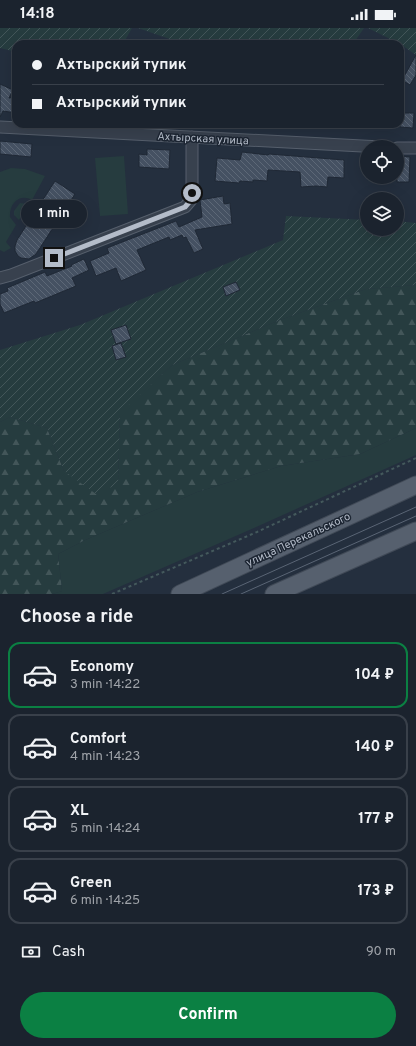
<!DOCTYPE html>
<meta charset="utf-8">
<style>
:root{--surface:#1b232e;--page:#282f3a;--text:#f1f3f6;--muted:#a0a4aa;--line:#39404a;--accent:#0b8043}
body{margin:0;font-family:Overpass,sans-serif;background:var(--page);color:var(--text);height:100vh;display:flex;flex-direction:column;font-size:15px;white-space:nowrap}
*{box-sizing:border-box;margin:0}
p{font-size:13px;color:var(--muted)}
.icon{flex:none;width:22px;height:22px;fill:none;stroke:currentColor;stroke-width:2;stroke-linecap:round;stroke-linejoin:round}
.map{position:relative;height:566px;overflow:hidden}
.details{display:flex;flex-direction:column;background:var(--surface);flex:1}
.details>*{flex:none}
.guide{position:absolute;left:12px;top:12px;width:392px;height:88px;border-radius:12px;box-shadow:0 4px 16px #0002,0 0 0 1px var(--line);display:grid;align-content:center;height:88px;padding:0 20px;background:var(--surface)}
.fabs{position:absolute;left:360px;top:112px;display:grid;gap:8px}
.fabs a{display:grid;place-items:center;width:44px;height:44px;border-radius:50%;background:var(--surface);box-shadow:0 4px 16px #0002,0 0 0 1px var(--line);font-size:20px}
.end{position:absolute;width:18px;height:18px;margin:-9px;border:5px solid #b4bcc9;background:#111;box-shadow:0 0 0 2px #111}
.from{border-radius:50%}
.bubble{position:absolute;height:28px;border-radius:14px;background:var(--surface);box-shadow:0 4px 16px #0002,0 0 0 1px var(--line);font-size:13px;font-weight:700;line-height:28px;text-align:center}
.guide b{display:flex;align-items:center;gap:14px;height:38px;font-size:15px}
.guide b+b{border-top:1px solid var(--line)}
.guide i{width:10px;height:10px;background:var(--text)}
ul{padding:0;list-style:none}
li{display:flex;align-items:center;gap:12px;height:66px;margin:0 8px 6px;padding:0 12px;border:2px solid var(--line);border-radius:12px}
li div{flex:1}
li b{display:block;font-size:15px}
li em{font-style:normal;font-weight:700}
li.on{border-color:var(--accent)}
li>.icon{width:36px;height:36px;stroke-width:1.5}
h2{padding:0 20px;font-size:18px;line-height:48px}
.pay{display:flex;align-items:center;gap:10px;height:44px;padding:0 20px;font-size:15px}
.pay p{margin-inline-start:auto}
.cta{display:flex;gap:8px;margin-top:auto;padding:8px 20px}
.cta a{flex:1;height:46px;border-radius:24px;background:var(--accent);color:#fff;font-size:16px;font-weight:700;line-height:46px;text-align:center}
.status{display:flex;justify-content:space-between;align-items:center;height:28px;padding:0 20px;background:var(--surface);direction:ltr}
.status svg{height:11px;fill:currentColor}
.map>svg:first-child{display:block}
.grass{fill:#263c3f}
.forest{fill:url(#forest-firs)}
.garden{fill:url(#garden-furrows)}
.building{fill:url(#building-back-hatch);stroke:#1f2835}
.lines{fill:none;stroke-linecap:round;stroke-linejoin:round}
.minor-casing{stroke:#565f6c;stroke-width:13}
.primary-casing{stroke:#414a57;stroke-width:19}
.path{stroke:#44595c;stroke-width:2;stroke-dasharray:3 3;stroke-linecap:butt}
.minor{stroke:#38414e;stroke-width:11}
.primary{stroke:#56606e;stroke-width:17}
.tram{stroke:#5a6575;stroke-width:1}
.route{stroke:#b4bcc9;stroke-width:5}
.labels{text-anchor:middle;stroke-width:3;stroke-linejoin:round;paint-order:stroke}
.street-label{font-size:11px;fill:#b4bcc9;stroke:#1d2633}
</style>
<div class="status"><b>14:18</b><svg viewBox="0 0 49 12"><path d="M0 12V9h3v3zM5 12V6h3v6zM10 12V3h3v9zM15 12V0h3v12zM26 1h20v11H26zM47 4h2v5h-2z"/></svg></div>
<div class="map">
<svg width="416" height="566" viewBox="0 0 416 566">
<defs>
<pattern id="forest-firs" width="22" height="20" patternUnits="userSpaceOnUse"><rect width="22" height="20" fill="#263c3f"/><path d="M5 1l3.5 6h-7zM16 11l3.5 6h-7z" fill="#435659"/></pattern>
<pattern id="garden-furrows" width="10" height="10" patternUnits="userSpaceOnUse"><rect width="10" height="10" fill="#263c3f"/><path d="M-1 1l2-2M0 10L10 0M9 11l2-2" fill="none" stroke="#435659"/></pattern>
<pattern id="building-back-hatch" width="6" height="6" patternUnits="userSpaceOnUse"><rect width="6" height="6" fill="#455162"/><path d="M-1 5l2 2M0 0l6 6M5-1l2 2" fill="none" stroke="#5d6877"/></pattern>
</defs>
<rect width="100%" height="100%" fill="#242f3e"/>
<path class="grass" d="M124 128 128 186 100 188 95 130Z
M11 140 25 141 45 148 32 172C19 165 9 176 10 189L16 197 6 214 11 220 4 224 0 222V144Z
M20 175 28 176 19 192 14 187V183Z
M416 400V427L254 500 103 566H52L62 563 58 526 85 512 197 464 281 438 360 426Z"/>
<path class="forest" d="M416 257V400L360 426 281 438 197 464 85 512 58 526 62 563 52 566H0V394L10 389 47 400 64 443 118 456 120 384 172 337 280 292 366 261Z"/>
<path class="garden" d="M0 0H132L123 16H16V24L0 20Z
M138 0H364L353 16H184Z
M368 0H416V27L400 16Z
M286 188 367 192V201H397V193L416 195V257L366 261 280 292 172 337 120 385 118 456 96 466 64 443 47 400 10 389 0 394V322L80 297 283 212Z"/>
<path class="building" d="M416 27V47L410 57 402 52Z
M0 56 13 62 9 70H16V85L3 83 0 89Z
M400 85H414L413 100 400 99Z
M0 113 32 116 31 129 0 126Z
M147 121 170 122 169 141 139 139V126L147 127Z
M242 124 268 127 269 126 344 132V150L328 149 327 159 316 158 301 159 300 144 268 142 267 153 253 152V154L240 153 239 155 215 153 217 130 240 132Z
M397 128 410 129 409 154H397Z
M55 153 75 166 36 226 29 231 21 230 18 228 15 223V218L17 212Z
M223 168 224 176 230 175 232 196 195 202 203 221 194 225 186 209 183 210 182 207 170 212 169 209 137 222 146 242 121 253 116 240 96 248 90 233 109 225 107 220 176 193 179 199 202 189 200 172Z
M84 231 89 242 72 250 76 258 35 275 34 273 4 285 0 276V266L8 263 7 260 45 244 47 248 72 238 71 237Z
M236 254 240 262 226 268 223 259Z
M126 297 131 311 116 316 111 302Z
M121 315 126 329 116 332 112 318Z"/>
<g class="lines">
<defs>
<path id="minor" d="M0 99 381 119
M397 120H416
M0 250 11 247 185 179 191 172 192 165V109"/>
<path id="primary" d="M180 566 416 457
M274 566 416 503"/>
</defs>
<use href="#minor" class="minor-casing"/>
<use href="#primary" class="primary-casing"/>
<path class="path" d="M112 566 257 504 416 430"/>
<use href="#minor" class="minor"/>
<use href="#primary" class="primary"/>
<path class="tram" d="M222 566 416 479
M241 566 416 488"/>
</g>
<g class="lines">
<path class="route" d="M54 230 185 179 191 172 192 165"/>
</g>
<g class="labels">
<g class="street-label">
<text transform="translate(203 110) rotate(3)" y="4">Ахтырская улица</text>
<text transform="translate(298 511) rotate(-25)" y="4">улица Перекальского</text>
</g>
</g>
</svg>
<div class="fabs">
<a><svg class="icon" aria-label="locate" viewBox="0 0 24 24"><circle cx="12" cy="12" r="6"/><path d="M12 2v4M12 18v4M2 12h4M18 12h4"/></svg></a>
<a><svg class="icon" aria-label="layers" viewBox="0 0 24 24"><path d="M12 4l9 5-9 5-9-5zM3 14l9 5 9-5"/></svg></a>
</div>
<i class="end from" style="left:192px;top:165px"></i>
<i class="end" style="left:54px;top:230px"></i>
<div class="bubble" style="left:21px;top:172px;width:66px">1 min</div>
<div class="guide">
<b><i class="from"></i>Ахтырский тупик</b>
<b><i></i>Ахтырский тупик</b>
</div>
</div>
<section class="details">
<h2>Choose a ride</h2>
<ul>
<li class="on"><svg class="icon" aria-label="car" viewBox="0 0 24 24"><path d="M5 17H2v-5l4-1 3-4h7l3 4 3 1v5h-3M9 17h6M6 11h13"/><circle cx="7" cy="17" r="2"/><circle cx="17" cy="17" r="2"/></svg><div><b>Economy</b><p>3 min · 14:22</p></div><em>104 ₽</em></li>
<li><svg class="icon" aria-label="car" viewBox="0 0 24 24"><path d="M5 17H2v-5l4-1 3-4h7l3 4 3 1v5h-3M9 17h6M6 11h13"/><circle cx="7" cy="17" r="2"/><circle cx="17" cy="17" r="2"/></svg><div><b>Comfort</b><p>4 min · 14:23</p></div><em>140 ₽</em></li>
<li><svg class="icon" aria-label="car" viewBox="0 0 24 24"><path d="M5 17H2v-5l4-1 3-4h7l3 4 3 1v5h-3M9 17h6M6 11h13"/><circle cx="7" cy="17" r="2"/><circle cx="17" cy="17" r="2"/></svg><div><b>XL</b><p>5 min · 14:24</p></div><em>177 ₽</em></li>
<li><svg class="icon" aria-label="car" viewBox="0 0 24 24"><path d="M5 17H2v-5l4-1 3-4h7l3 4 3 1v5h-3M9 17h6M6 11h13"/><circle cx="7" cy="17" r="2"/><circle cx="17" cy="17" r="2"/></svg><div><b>Green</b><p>6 min · 14:25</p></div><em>173 ₽</em></li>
</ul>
<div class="pay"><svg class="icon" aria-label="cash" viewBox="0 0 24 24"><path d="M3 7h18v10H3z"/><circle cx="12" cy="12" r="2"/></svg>Cash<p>90 m</p></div>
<div class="cta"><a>Confirm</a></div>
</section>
